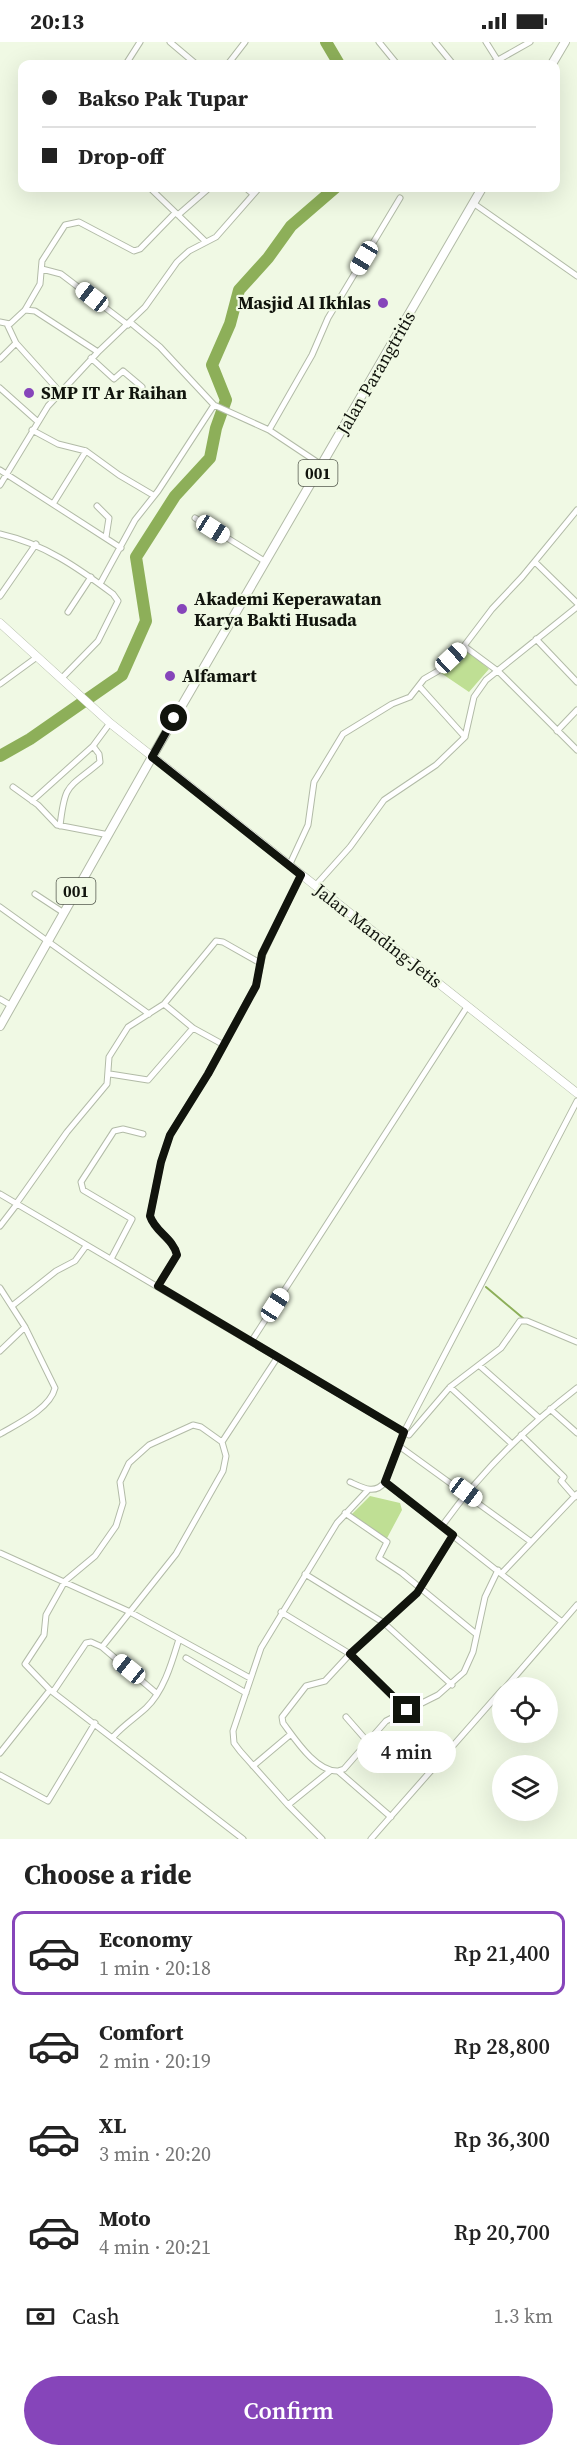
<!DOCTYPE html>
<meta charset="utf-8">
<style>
:root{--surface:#fff;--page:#f6f6f6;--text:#222;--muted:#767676;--line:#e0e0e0;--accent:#8645ba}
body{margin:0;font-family:"Source Serif 4",serif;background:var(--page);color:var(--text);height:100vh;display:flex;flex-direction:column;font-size:22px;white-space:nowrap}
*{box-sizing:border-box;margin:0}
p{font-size:20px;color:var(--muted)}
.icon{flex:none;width:33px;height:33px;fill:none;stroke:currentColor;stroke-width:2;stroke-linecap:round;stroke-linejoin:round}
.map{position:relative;height:1797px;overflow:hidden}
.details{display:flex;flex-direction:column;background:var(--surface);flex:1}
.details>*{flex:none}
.hud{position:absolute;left:18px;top:18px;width:542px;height:132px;border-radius:12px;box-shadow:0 6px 24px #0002;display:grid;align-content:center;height:132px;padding:0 24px;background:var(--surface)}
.buttons{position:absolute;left:492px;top:1635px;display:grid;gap:12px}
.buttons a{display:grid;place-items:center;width:66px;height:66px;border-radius:50%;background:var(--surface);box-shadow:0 6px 24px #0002;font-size:30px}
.end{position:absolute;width:27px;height:27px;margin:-14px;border:8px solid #11140d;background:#fff;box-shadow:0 0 0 3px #fff}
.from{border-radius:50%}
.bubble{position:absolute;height:42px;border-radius:21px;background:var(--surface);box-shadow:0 6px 24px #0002;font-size:20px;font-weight:600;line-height:42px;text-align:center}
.car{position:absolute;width:18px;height:36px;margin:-18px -9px;border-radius:8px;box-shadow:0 0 4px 2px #0007;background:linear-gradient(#fff 24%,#345 0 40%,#fff 0 76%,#345 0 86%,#fff 0)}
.hud b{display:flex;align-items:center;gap:21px;height:57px;font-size:22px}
.hud b+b{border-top:2px solid var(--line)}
.hud i{width:15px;height:15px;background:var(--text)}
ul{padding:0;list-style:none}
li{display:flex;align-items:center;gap:18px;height:84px;margin:0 12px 9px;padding:0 12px;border:3px solid transparent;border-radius:12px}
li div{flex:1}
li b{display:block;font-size:22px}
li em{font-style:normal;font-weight:600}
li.on{border-color:var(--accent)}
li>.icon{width:54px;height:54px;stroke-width:1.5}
h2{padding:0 24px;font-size:27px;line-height:72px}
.pay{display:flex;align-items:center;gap:15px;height:66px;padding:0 24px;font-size:22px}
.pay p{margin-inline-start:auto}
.cta{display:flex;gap:12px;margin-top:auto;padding:12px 24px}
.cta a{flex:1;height:69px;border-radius:36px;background:var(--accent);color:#fff;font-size:24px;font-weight:600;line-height:69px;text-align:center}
.status{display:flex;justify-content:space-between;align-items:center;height:42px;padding:0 30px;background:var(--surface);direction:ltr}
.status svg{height:16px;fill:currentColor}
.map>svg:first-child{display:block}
.green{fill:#bfdf94}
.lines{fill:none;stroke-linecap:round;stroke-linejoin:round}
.stream{stroke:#8daf59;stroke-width:2}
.river{stroke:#8daf59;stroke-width:12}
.minor-casing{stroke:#b2bba7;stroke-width:7}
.secondary-casing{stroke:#b2bba7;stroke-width:9}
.primary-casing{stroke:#b2bba7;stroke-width:10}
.minor{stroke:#fff;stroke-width:5}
.secondary{stroke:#fff;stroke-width:8}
.primary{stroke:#fff;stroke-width:8}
.route{stroke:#11140d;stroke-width:8}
.poi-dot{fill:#8645ba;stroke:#f0f9e4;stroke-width:2}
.labels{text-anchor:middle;stroke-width:4.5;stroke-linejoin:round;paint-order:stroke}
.shield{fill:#f0f9e4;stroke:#54594e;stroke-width:1.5}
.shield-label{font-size:16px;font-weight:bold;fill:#11140d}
.poi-label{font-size:18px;font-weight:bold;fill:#11140d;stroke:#f0f9e4;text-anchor:start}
.street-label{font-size:18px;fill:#11140d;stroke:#f0f9e4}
</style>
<div class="status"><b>20:13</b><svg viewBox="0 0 49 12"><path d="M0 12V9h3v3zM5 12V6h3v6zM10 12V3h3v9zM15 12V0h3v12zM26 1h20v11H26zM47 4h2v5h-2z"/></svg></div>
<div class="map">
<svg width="577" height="1797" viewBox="0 0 577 1797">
<rect width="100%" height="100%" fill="#f0f9e4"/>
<path class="green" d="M464 606 489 627 469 650 438 629Z
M370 1454 400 1461 402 1468 386 1498 351 1473Z"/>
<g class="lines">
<path class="stream" d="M486 1245 524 1277"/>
<path class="river" d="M326 0 339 22
M0 714 30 697 122 633 146 579 136 515 175 454 210 416 216 386 226 358 212 323 230 282 239 248 268 216 291 184 335 146"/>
<defs>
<path id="minor" d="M170 0 196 22
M379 0 397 22
M435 0 453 22
M486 0 498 19
M126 22 140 0
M228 22 245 0
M491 22 530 0
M150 146 206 200
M246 146 253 152
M473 161 577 234
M178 173 209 146
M42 227 61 232 128 283
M25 268 35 269 98 310
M0 280 10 282 25 268 40 242 42 219 65 183 79 180 134 209 140 207 175 171
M131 281 160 305 214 363 269 388 323 424
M16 301 60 350
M91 316 114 337 123 329 142 345
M0 317 16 301 7 282
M0 346 37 379
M32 388 58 402 86 409 119 433 153 453
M269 388 312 313 328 276 400 156
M0 428 121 506
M0 443 48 364 98 310 145 265 177 220 189 209 216 195 259 146
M53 462 86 409
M97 464 109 476 106 495
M195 476 266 520
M0 492C44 502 77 525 113 552L118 559 98 599 61 637
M535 520 577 561
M100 542 135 478 158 449 214 363
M0 554 36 502
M68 570 91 535
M536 597 577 640
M464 604 499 630 577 708
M0 642 37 615
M419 644 465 695
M557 689 577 668
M13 745 38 763 57 783 109 793
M32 759 93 704
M60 784C65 740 68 747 100 720L99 712 93 704 110 681
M289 824 308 783 314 740 343 692 392 662 410 655 424 637 438 629 464 604 492 567 522 535 577 468
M315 844 350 805 384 758 436 723 465 695 474 655 486 638 577 565
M35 852 64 871
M0 865 149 972
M0 957 12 964
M164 962 193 986 224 1003
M110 1032 148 1038 193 986
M0 1152 409 1393 450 1345 501 1306 520 1279H527L577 1300
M16 1162 67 1090 107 1042 109 1015 128 985 164 962 216 899 223 900 260 921
M0 1184 17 1162
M111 1217 132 1177 83 1148 81 1140 114 1089 123 1087 143 1092
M158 1244 177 1213C174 1196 155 1190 150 1174L161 1120 170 1093 208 1031 256 943 263 912 301 833
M0 1246 25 1285 55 1346C50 1367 17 1382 0 1392
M12 1264 56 1229 75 1219 86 1204
M251 1300 467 965
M0 1309 25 1285
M480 1324 539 1376
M450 1345 512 1402
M550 1367 577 1391
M521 1393 564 1435 561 1439 575 1455
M222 1400 201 1385 193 1383 149 1403 129 1421 120 1440 123 1461 116 1484 95 1514 65 1539 46 1573 44 1593 25 1622 50 1648 243 1797
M399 1404 530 1499
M350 1440C363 1446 375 1453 385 1440L404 1390 577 1059
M385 1440 562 1580
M345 1471 387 1500 379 1516 402 1531 475 1591
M442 1484C480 1431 525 1386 577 1346
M0 1511 128 1569 250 1636
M502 1531 577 1452
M305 1532 384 1581 452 1643
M281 1570 350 1612 407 1668
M102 1605 156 1651
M186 1616 246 1651
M505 1646 577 1563
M53 1650 86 1601 91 1600 102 1605 176 1512 223 1429 226 1414 222 1400 277 1316
M346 1675 367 1699
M114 1694C124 1683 135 1676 146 1666 164 1649 172 1620 179 1597
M0 1711 50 1648
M253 1724 291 1692
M338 1729 344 1727 386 1679 438 1653 464 1630 473 1610 485 1555 498 1528
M0 1733 48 1759 95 1681
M288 1763 330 1729
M391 1775 338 1729C316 1730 295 1697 283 1681L282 1675 306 1644 325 1639 350 1612 417 1551 453 1493
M322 1797 288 1763 240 1709 234 1701 233 1689 261 1606 337 1481 368 1448
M371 1797 502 1648"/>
<path id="secondary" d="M0 581 110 681 577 1051"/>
<path id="primary" d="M552 22 565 0
M0 984 152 715 482 146"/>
</defs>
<use href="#minor" class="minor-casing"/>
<use href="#secondary" class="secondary-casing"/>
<use href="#primary" class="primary-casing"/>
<use href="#minor" class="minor"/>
<use href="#secondary" class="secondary"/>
<use href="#primary" class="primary"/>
</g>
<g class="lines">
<path class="route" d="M174 676 152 715 301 833 262 912 256 944 208 1032 170 1093 161 1120 150 1174C155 1190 173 1196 177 1213L158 1244 404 1390 385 1440 453 1493 417 1551 350 1612 407 1668"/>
</g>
<g class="poi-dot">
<circle cx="383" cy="261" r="6"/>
<circle cx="29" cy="351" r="6"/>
<circle cx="182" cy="567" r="6"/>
<circle cx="170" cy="634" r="6"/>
</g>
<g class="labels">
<g class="shield">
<rect x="298.5" y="418" width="39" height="26" rx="4.5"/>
<rect x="56.5" y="836" width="39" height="26" rx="4.5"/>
</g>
<g class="shield-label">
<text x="318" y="437">001</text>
<text x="76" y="855">001</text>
</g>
<g class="poi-label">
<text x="371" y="267" text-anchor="end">Masjid Al Ikhlas</text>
<text x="41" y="357">SMP IT Ar Raihan</text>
<text x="194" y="563">Akademi Keperawatan<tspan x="194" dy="21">Karya Bakti Husada</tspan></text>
<text x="182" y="640">Alfamart</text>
</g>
<g class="street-label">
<text transform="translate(376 331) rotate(-60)" y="6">Jalan Parangtritis</text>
<text transform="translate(378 894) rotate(38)" y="6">Jalan Manding-Jetis</text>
</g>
</g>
</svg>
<div class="buttons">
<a><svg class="icon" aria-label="locate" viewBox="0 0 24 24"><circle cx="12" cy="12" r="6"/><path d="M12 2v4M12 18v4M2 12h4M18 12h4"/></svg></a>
<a><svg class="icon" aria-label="layers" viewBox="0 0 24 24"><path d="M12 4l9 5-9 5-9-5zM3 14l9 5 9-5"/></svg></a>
</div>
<i class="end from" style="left:174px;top:676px"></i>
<i class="end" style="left:407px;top:1668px"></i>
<div class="bubble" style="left:357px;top:1689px;width:99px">4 min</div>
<i class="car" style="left:364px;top:216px;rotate:211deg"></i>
<i class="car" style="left:92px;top:255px;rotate:308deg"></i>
<i class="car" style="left:213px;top:487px;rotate:122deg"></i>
<i class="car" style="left:451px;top:616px;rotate:47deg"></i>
<i class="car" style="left:275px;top:1263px;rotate:33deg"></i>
<i class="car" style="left:466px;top:1450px;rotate:127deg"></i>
<i class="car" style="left:129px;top:1627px;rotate:309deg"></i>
<div class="hud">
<b><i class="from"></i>Bakso Pak Tupar</b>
<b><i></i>Drop-off</b>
</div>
</div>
<section class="details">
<h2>Choose a ride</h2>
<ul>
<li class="on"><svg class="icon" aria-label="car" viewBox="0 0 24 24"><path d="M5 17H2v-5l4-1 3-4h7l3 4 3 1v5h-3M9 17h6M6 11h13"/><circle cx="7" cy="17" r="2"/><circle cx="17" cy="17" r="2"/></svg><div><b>Economy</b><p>1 min · 20:18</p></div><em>Rp 21,400</em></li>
<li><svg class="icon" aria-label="car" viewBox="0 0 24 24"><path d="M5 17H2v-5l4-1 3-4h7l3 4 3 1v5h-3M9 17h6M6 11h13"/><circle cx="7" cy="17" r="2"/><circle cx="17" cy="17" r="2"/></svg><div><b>Comfort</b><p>2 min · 20:19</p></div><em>Rp 28,800</em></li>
<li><svg class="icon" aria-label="car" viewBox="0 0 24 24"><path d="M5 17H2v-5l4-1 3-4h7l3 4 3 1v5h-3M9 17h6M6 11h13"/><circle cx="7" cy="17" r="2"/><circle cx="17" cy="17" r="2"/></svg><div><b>XL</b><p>3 min · 20:20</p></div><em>Rp 36,300</em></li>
<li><svg class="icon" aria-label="car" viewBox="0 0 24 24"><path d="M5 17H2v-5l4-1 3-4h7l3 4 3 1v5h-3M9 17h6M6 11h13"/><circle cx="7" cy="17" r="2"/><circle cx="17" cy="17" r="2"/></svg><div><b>Moto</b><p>4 min · 20:21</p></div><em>Rp 20,700</em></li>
</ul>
<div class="pay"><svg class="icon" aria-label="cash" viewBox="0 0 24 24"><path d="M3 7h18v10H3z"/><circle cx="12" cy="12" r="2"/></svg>Cash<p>1.3 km</p></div>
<div class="cta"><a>Confirm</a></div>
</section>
